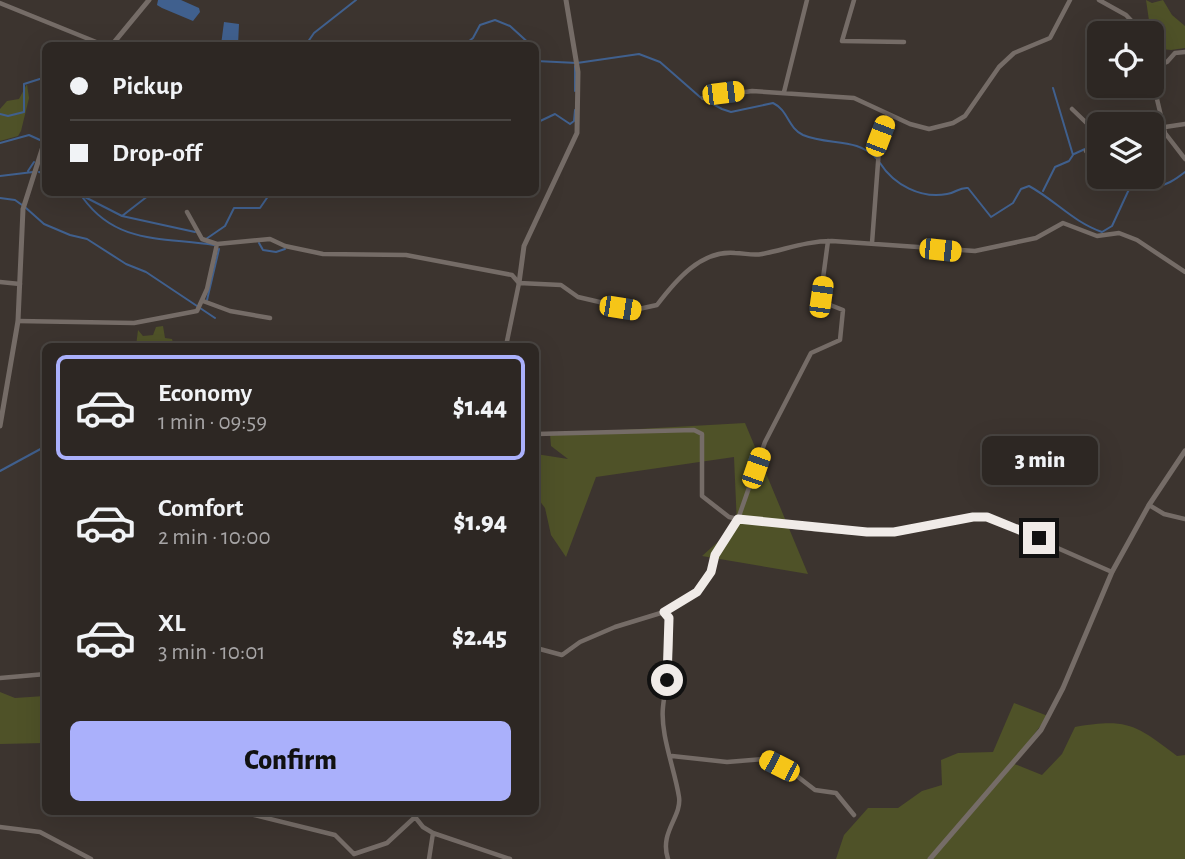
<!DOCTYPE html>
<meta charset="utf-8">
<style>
:root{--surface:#2d2723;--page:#352f2b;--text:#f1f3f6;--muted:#a7a5a6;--line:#484441;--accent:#aab0fb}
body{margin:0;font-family:"Alegreya Sans",sans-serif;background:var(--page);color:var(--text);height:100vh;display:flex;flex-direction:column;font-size:26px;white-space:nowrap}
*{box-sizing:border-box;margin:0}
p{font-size:23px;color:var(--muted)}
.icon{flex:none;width:38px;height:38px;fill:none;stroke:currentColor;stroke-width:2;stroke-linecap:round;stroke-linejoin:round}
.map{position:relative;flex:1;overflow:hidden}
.drawer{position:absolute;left:42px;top:343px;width:497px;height:472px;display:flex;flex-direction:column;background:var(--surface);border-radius:10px;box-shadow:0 7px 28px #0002,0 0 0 2px var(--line)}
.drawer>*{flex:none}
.top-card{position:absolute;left:42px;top:42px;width:497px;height:154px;border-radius:10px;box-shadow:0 7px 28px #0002,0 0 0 2px var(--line);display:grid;align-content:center;height:154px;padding:0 28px;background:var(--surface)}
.fabs{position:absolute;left:1087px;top:21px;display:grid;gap:14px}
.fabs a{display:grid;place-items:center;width:77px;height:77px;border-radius:10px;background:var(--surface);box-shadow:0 7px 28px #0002,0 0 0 2px var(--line);font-size:35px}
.end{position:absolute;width:32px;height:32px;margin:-16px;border:9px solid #f0ebe8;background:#111;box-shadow:0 0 0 4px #111}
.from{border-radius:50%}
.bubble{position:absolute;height:49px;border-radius:10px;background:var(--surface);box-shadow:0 7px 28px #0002,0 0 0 2px var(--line);font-size:23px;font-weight:800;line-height:49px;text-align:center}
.car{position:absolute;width:21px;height:42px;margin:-21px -10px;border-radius:9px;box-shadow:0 0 5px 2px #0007;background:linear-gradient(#f5c518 24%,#345 0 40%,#f5c518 0 76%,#345 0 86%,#f5c518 0)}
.top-card b{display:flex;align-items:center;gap:24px;height:66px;font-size:26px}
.top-card b+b{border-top:2px solid var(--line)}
.top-card i{width:18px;height:18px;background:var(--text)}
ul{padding:12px 0 0;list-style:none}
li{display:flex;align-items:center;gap:21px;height:105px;margin:0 14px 10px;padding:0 14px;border:4px solid transparent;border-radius:10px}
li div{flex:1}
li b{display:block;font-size:26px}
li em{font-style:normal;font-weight:800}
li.active{border-color:var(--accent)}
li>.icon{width:63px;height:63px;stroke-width:1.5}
.cta{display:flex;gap:14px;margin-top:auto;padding:14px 28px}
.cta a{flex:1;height:80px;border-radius:10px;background:var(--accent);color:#111;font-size:28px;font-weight:800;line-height:80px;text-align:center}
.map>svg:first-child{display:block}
.green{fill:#4f5228}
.water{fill:#40608e}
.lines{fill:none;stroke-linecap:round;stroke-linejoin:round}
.stream{stroke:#40608e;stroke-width:2}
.minor{stroke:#756c67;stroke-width:4.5}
.tertiary{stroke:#756c67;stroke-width:5}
.route{stroke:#f0ebe8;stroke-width:9}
</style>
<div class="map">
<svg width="1185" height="859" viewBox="0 0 1185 859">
<rect width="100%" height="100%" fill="#3c342f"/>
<path class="green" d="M1146 0 1152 3 1163 0 1172 15 1185 26V48L1171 50 1153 48Z
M27 84 29 98 21 131 18 136 0 141V109L7 101 19 99Z
M163 326 165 338 172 339 174 346H136L138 330 143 336 153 335 156 327Z
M745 423 808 574 702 556 737 525 734 457 596 477 566 557 551 535 545 508 536 496V454L568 459 551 446 550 434Z
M0 692 15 698 45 696V743L0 744Z
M1014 703 1048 716 1012 763 1042 775 1062 754 1075 727C1128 718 1136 725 1177 756L1185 755V859H836L844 835 868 808H898L922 791 942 785 941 760 958 753 993 752Z"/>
<path class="water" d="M158 0H181L199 8 200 12 193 21 162 8 157 5Z
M224 22 239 24 238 45H221Z"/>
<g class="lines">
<path class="stream" d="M305 46 314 33 356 0
M463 46 473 38 480 25 495 20 510 26 532 46
M536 61 577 63 639 54 660 62 700 97 722 109 731 112 773 103C788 110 788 128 803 135 829 146 857 137 877 159
M575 91V66
M0 114 8 116 24 112V84L46 77
M536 123 555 114 570 124 574 121 575 110
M0 143 29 135 40 140
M1074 154 1085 149
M880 163C894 185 921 199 947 194 956 193 959 187 968 188L991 217 1013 203 1021 189 1029 186C1055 200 1073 222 1102 232L1112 226 1131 185C1140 180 1144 185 1153 186 1165 187 1176 179 1185 172
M28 171 34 162
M39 172 46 174
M0 176 33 172
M1043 191 1055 167 1069 161 1073 155 1053 88
M75 192 122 216 153 192
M0 198 15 200 22 205
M83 198C117 245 164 237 214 245
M26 208 44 224 70 235 87 239 126 264 146 272 215 318
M122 216 195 232
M206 239 225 226 234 208H260L271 192
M259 243 263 250 276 252 285 249
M207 300 219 249
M0 471 46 446"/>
<path class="minor" d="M854 0 842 41 904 42
M1099 0 1126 15 1143 33
M0 3 106 46
M1152 68 1167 62 1175 53 1185 52
M1152 78 1165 133 1185 159
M784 92 807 0
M703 98 752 91 854 98 910 124 929 129 953 123 965 116 999 67 1014 53 1050 38 1070 0
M1072 109 1099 135
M1152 129 1185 124
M1086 151 1099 143
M187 212 202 239 217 244
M872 243 880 136 888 115
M0 282 20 284
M203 301 230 311 270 318
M18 321 134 323 197 311 207 289 217 244 270 239 285 246 323 254 406 255 512 275 519 283 561 285 578 297 634 310 657 305C676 280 701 250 735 253 745 253 752 256 762 254 787 249 807 241 832 241L975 251 1036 238 1063 223 1097 236 1119 233 1137 240 1185 272
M506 346 519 283
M536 434 694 430 702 434V496L729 517 738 519 765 442 811 353 840 340 843 310 820 301 828 241
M1149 505 1164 514 1185 519
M664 612C678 629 665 685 663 707 660 734 675 770 679 797 682 817 659 832 668 859
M536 648 562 655 580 642 615 627 664 612 697 592 711 572 715 555 738 519C781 525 854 537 895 531 926 527 956 516 987 517L1112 572
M0 678 46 674
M672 756 727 762 765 759 793 773 815 790 836 793 854 815
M242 812 335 835 354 854
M411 812 423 827 433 833
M0 827 40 832 91 859
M354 854 387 843 414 818
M429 859 433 833 510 859"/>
<path class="tertiary" d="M111 46 149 0
M519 283 524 246 577 133 578 72 566 0
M0 426 18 321 23 209 46 137
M930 859 1041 730 1063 688 1112 572 1149 505 1185 451"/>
</g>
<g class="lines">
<path class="route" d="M667 680 669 618 664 612 697 592 711 572 715 555 738 519 867 532H894L973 517H987L1039 538"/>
</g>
</svg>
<div class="fabs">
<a><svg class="icon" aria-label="locate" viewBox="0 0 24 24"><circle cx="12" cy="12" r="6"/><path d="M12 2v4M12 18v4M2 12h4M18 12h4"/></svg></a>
<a><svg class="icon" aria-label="layers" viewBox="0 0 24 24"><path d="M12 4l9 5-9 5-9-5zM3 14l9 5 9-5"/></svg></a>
</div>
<i class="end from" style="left:667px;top:680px"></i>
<i class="end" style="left:1039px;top:538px"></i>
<div class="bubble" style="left:982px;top:436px;width:116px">3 min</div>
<i class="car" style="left:723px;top:93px;rotate:83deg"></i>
<i class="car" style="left:880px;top:136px;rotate:21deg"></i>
<i class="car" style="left:940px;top:250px;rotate:96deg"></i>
<i class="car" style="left:821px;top:297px;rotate:8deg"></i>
<i class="car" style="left:620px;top:308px;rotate:99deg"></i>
<i class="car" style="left:756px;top:468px;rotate:19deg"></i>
<i class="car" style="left:779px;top:766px;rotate:297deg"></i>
<div class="top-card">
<b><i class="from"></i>Pickup</b>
<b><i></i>Drop-off</b>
</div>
<section class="drawer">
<ul>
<li class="active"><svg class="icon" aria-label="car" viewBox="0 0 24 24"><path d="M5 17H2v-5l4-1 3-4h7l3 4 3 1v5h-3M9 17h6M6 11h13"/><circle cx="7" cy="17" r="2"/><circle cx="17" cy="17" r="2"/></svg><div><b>Economy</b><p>1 min · 09:59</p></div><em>$1.44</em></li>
<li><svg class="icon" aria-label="car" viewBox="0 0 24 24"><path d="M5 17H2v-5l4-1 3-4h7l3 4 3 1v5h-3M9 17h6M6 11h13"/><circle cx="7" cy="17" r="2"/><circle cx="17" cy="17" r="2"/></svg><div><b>Comfort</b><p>2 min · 10:00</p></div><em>$1.94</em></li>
<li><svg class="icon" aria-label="car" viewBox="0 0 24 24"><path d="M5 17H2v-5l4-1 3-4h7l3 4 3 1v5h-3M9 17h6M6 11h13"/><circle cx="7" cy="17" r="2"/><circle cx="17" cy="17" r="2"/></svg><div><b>XL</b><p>3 min · 10:01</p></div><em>$2.45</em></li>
</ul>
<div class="cta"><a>Confirm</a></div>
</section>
</div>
